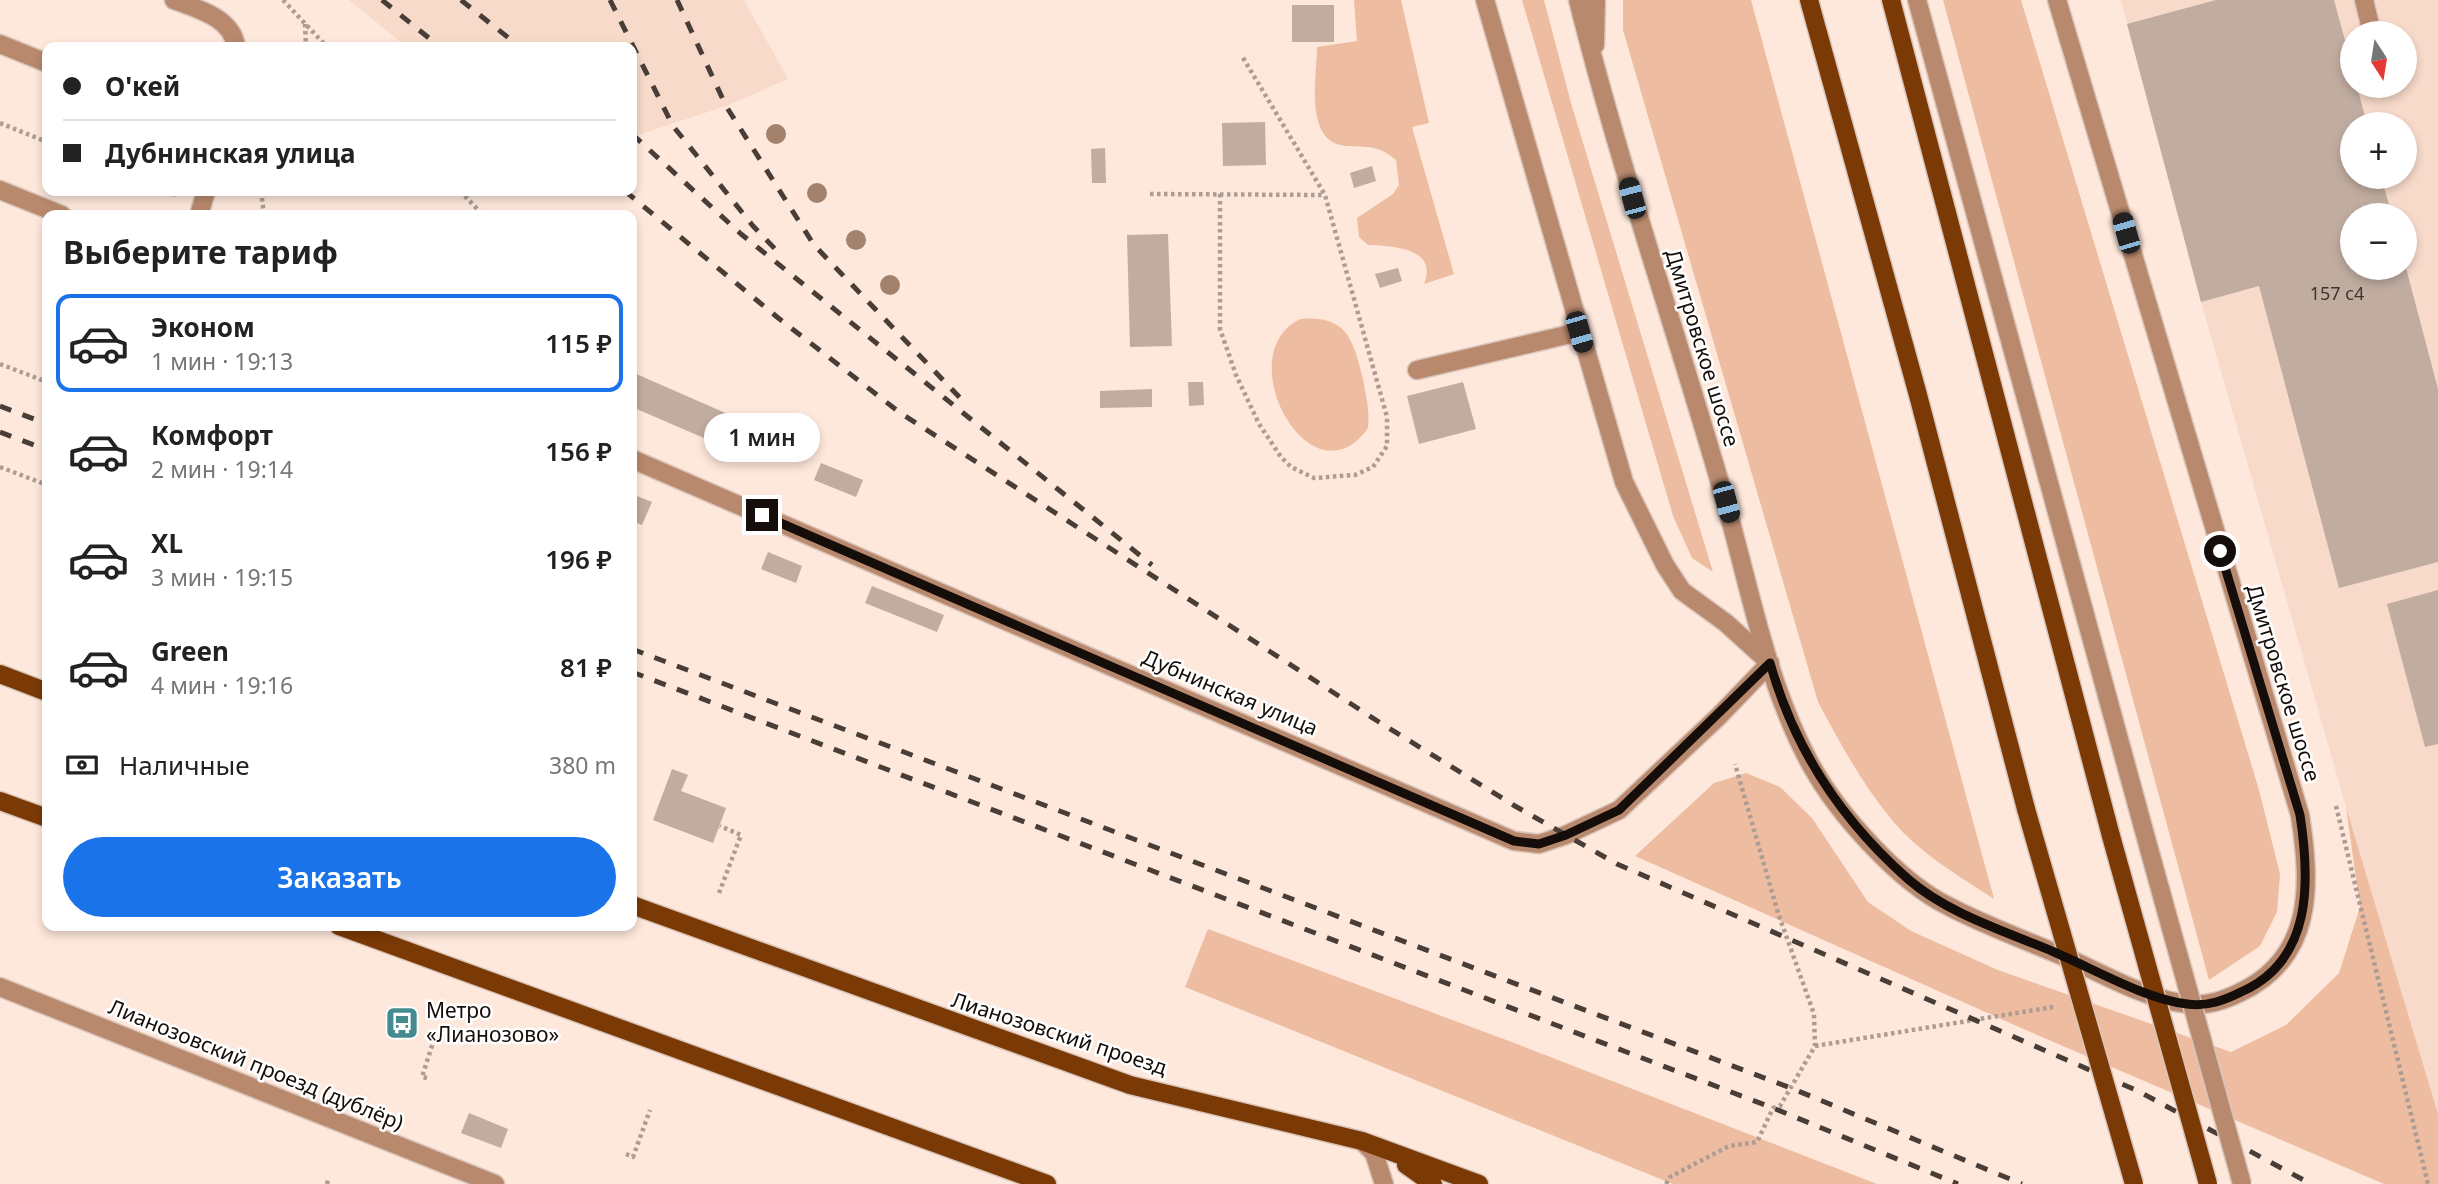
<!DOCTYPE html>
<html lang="ru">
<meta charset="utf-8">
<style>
:root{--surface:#fff;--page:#f2f2f2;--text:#222;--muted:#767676;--line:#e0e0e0;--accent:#1a73e8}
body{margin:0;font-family:"Noto Sans",sans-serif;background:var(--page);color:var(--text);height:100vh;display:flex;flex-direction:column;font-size:26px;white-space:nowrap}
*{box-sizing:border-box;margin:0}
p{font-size:23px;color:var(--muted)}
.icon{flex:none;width:38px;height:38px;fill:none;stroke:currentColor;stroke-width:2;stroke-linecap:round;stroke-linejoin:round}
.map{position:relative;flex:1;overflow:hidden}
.drawer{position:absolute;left:42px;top:210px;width:595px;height:721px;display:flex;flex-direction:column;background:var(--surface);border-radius:14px;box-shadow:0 4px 10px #0003}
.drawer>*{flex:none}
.banner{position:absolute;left:42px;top:42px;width:595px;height:154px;border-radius:14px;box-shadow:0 4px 10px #0003;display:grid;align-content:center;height:154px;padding:0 21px;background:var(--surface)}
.needle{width:46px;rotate:168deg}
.fabs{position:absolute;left:2340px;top:21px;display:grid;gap:14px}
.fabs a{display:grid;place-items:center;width:77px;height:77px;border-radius:50%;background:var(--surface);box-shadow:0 4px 10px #0003;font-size:35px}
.end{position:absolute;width:32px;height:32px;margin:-16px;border:9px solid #140d09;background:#fff;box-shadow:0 0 0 4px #fff}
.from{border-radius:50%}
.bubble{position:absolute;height:49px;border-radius:24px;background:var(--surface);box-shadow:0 4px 10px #0003;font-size:23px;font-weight:600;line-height:49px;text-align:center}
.car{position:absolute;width:21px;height:42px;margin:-21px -10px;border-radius:9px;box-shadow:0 0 5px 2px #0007;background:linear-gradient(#222 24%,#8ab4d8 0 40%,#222 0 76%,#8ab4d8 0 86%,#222 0)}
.banner b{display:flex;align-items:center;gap:24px;height:66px;font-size:26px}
.banner b+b{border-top:2px solid var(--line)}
.banner i{width:18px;height:18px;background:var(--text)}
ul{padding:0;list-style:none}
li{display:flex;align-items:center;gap:21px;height:98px;margin:0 14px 10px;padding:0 7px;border:4px solid transparent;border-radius:14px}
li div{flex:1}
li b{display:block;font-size:26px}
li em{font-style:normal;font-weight:600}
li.active{border-color:var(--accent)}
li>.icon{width:63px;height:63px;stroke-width:1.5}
h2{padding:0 21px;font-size:32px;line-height:84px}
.pay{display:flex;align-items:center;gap:18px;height:77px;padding:0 21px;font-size:26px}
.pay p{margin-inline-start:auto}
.primary-button{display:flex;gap:14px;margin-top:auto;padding:14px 21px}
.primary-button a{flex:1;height:80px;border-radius:42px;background:var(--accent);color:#fff;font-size:28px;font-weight:600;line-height:80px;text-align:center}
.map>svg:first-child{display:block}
.built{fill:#f8daca;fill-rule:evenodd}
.green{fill:#eebda1}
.building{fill:#c1aca0}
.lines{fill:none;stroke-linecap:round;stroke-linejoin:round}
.minor-casing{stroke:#d9c5ba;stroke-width:21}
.major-casing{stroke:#d9c5ba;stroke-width:21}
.path{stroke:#ad9c93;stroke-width:4.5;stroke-dasharray:3.5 3.5;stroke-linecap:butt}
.minor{stroke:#b9896d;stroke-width:18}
.major{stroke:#7b3a05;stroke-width:18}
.rail{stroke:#483d37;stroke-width:5;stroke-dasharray:12 12;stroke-linecap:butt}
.minor-bridge-casing{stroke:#d9c5ba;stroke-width:21;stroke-linecap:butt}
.major-bridge-casing{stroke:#d9c5ba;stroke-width:21;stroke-linecap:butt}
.minor-bridge{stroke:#b9896d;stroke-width:18}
.major-bridge{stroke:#7b3a05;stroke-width:18}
.tree{fill:#a3816b}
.route{stroke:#140d09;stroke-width:9}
.labels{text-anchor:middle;stroke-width:5;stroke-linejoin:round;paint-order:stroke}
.number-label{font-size:18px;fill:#3f352f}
.street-label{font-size:21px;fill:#140d09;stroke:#fff}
.poi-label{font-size:21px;fill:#140d09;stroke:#fff;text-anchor:start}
</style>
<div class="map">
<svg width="2438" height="1184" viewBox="0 0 2438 1184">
<rect width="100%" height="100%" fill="#fee8dc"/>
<path class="built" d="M349 0H744L788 79 726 106 632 137V47H407Z
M2121 0H2438V1114L2346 807 2201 302ZM2352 33H2404V86H2352ZM2352 124H2404V177H2352ZM2352 215H2404V268H2352Z"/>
<path class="green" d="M1354 0H1401L1429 123 1412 127 1454 274 1424 284C1439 247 1390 246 1368 245L1359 237 1357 218 1393 194 1399 185 1396 160C1379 145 1367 147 1346 146 1303 142 1317 77 1317 47L1357 41Z
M1522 0H1544L1571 103 1713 572 1692 558 1673 516Z
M1623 0H1751L1994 899C1959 876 1919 853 1892 820 1862 784 1840 743 1818 702L1623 30Z
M1943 0H2021L2259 790 2280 874 2277 912 2260 946 2209 980Z
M1300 319C1347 315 1353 339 1363 379 1366 396 1370 411 1368 428 1312 508 1227 355 1300 319Z
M1746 773 1780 787 1812 818 1868 902 1911 931 1998 970 2231 1052 2286 1025 2339 973 2360 907 2346 807 2438 1114V1184H2384L2028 1031 1635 856 1714 783Z
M1208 929 1509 1041 1877 1184H1673L1185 987Z"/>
<path class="building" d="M2216 0H2334L2352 66V86H2357L2367 124H2352V177H2381L2392 215H2352V268H2406L2438 389V562L2339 588 2259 286 2201 302 2127 24Z
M1292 5H1334V42H1292Z
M1265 122 1266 165 1223 166 1222 123Z
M1105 148 1106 183H1092L1091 149Z
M1372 166 1376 181 1354 188 1350 173Z
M1168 234 1172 346 1130 347 1127 235Z
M1398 268 1402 281 1380 288 1375 274Z
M634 373 753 425 741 454 632 407Z
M1188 382H1203L1204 405 1189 406Z
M1463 382 1476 429 1419 444 1407 396Z
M1152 389V407L1100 408V391Z
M821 463 863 480 856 497 814 480Z
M632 494 652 502 642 525 632 521Z
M768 552 802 566 796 583 761 569Z
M872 586 944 615 937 632 865 603Z
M2438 590V744L2425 747 2387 604Z
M672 769 688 775 681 791 726 808 713 843 653 820Z
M469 1113 508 1129 501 1148 461 1133Z"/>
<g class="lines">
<defs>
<path id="minor" d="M174 0C198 9 233 18 236 47
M1485 0 1624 482 1665 565 1682 591 1726 623 1770 663
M1578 0C1619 165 1675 327 1722 490 1749 582 1765 681 1811 765 1838 814 1899 882 1948 906 1986 926 2028 941 2067 958 2104 974 2147 1000 2188 1004 2207 1006 2222 1001 2239 993 2314 958 2311 885 2300 815L2057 0
M1917 0 2149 849
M2364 0 2372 33
M0 44 47 63
M1595 45 1596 0
M0 190 62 215
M199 215 206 191
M1417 370 1579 332
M632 459 1514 841 1539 844 1566 835 1619 810 1718 717 1770 663
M0 987 495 1184
M1362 1141 1374 1153 1384 1184"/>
<path id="major" d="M1809 0 1918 395 2026 809
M1891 0 2111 836
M0 674 47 692
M0 801 47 818
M632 905 1130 1085 1362 1141 1479 1184
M339 926 1047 1184
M1406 1165 1433 1184"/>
</defs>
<use href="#minor" class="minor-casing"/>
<use href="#major" class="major-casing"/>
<path class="path" d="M283 0 327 47
M305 24 306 47
M0 123 47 142
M166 191 176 195
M261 191 264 215
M460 191 483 215
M1150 194 1324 195
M1220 194V329L1236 375 1259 424 1281 457 1291 467 1314 478 1355 475 1373 467 1387 446V417L1325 195 1242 56
M0 364 47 382
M0 467 47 485
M2336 806 2428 1184
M719 893 741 835 720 826
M1815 1046 2053 1007
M427 1078 422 1077 437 1030
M626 1154 633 1157 650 1110
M327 1184 328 1180
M1666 1184 1670 1177 1729 1146 1757 1142 1773 1108 1780 1106 1815 1046 1814 1014 1778 913 1735 764"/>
<use href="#minor" class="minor"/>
<use href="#major" class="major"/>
<path class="rail" d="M382 0 440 47
M461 0 520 47
M610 0 673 126 753 226 780 254
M677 0 726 106 814 245 964 402
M632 134 741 234 1152 565
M625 191 777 317 899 412 1379 722 1515 806 1617 864 2138 1091 2311 1184
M0 406 47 424
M0 432 47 450
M632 649 1791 1088 2022 1184
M632 672 1773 1108 1958 1184"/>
<defs>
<path id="minor-bridge" d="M2149 849 2242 1184"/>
<path id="major-bridge" d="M2026 809 2134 1184
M2111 836 2208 1184"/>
</defs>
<use href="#minor-bridge" class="minor-bridge-casing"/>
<use href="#major-bridge" class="major-bridge-casing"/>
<use href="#minor-bridge" class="minor-bridge"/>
<use href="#major-bridge" class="major-bridge"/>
</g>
<g class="tree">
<circle cx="776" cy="134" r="10"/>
<circle cx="817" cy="193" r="10"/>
<circle cx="856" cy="240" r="10"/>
<circle cx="890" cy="285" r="10"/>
</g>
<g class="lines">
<path class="route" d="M762 515 1514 841 1539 844 1566 835 1619 810 1770 663C1794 748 1841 820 1908 879 1948 914 2005 931 2054 952 2094 969 2145 999 2187 1004 2208 1007 2225 1000 2243 991 2313 959 2310 880 2300 815L2220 551"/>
</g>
<defs>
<symbol id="bus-square" viewBox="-11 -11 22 22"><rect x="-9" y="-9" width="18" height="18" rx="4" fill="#448b90" stroke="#fff"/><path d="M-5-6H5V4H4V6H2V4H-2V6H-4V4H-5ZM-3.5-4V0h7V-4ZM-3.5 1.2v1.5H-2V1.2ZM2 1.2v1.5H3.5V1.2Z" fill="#fff"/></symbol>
</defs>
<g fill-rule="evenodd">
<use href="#bus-square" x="383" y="1004" width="38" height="38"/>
</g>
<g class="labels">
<g class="number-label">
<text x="2337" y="300">157 с4</text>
</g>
<g class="street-label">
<text transform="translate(1702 348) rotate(73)" y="7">Дмитровское шоссе</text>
<text transform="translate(2283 683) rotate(73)" y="7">Дмитровское шоссе</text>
<text transform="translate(1230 693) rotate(23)" y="7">Дубнинская улица</text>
<text transform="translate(1059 1034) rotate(18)" y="7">Лианозовский проезд</text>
<text transform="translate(256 1065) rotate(22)" y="7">Лианозовский проезд (дублёр)</text>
</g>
<g class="poi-label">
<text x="426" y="1018">Метро<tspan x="426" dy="24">«Лианозово»</tspan></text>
</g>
</g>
</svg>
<div class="fabs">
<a><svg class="needle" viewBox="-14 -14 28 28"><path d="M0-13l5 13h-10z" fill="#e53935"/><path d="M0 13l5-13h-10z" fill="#767676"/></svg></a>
<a>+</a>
<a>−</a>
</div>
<i class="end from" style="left:2220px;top:551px"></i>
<i class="end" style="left:762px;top:515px"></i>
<div class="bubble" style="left:704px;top:413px;width:116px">1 мин</div>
<i class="car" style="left:1632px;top:198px;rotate:345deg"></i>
<i class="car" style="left:2126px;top:233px;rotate:344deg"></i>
<i class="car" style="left:1579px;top:332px;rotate:164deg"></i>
<i class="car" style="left:1726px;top:502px;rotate:165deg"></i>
<div class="banner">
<b><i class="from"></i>О'кей</b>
<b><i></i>Дубнинская улица</b>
</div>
<section class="drawer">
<h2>Выберите тариф</h2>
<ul>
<li class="active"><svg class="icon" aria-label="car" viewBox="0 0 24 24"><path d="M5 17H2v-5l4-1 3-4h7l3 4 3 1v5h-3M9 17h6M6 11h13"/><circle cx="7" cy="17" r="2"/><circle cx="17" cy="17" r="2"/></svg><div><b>Эконом</b><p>1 мин · 19:13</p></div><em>115 ₽</em></li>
<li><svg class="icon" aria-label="car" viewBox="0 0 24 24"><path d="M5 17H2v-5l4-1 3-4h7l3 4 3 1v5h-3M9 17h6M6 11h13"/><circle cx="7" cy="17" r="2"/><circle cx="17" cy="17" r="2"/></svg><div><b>Комфорт</b><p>2 мин · 19:14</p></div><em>156 ₽</em></li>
<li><svg class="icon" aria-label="car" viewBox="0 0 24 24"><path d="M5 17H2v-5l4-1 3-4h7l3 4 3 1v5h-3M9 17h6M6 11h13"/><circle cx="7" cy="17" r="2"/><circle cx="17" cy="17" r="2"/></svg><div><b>XL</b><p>3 мин · 19:15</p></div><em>196 ₽</em></li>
<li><svg class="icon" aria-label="car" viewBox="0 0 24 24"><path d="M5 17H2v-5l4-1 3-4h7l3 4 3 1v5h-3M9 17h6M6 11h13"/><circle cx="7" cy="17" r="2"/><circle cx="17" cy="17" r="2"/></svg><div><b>Green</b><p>4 мин · 19:16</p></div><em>81 ₽</em></li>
</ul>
<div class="pay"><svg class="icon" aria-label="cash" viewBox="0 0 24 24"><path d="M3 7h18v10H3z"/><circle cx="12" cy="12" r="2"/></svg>Наличные<p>380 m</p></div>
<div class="primary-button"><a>Заказать</a></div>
</section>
</div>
